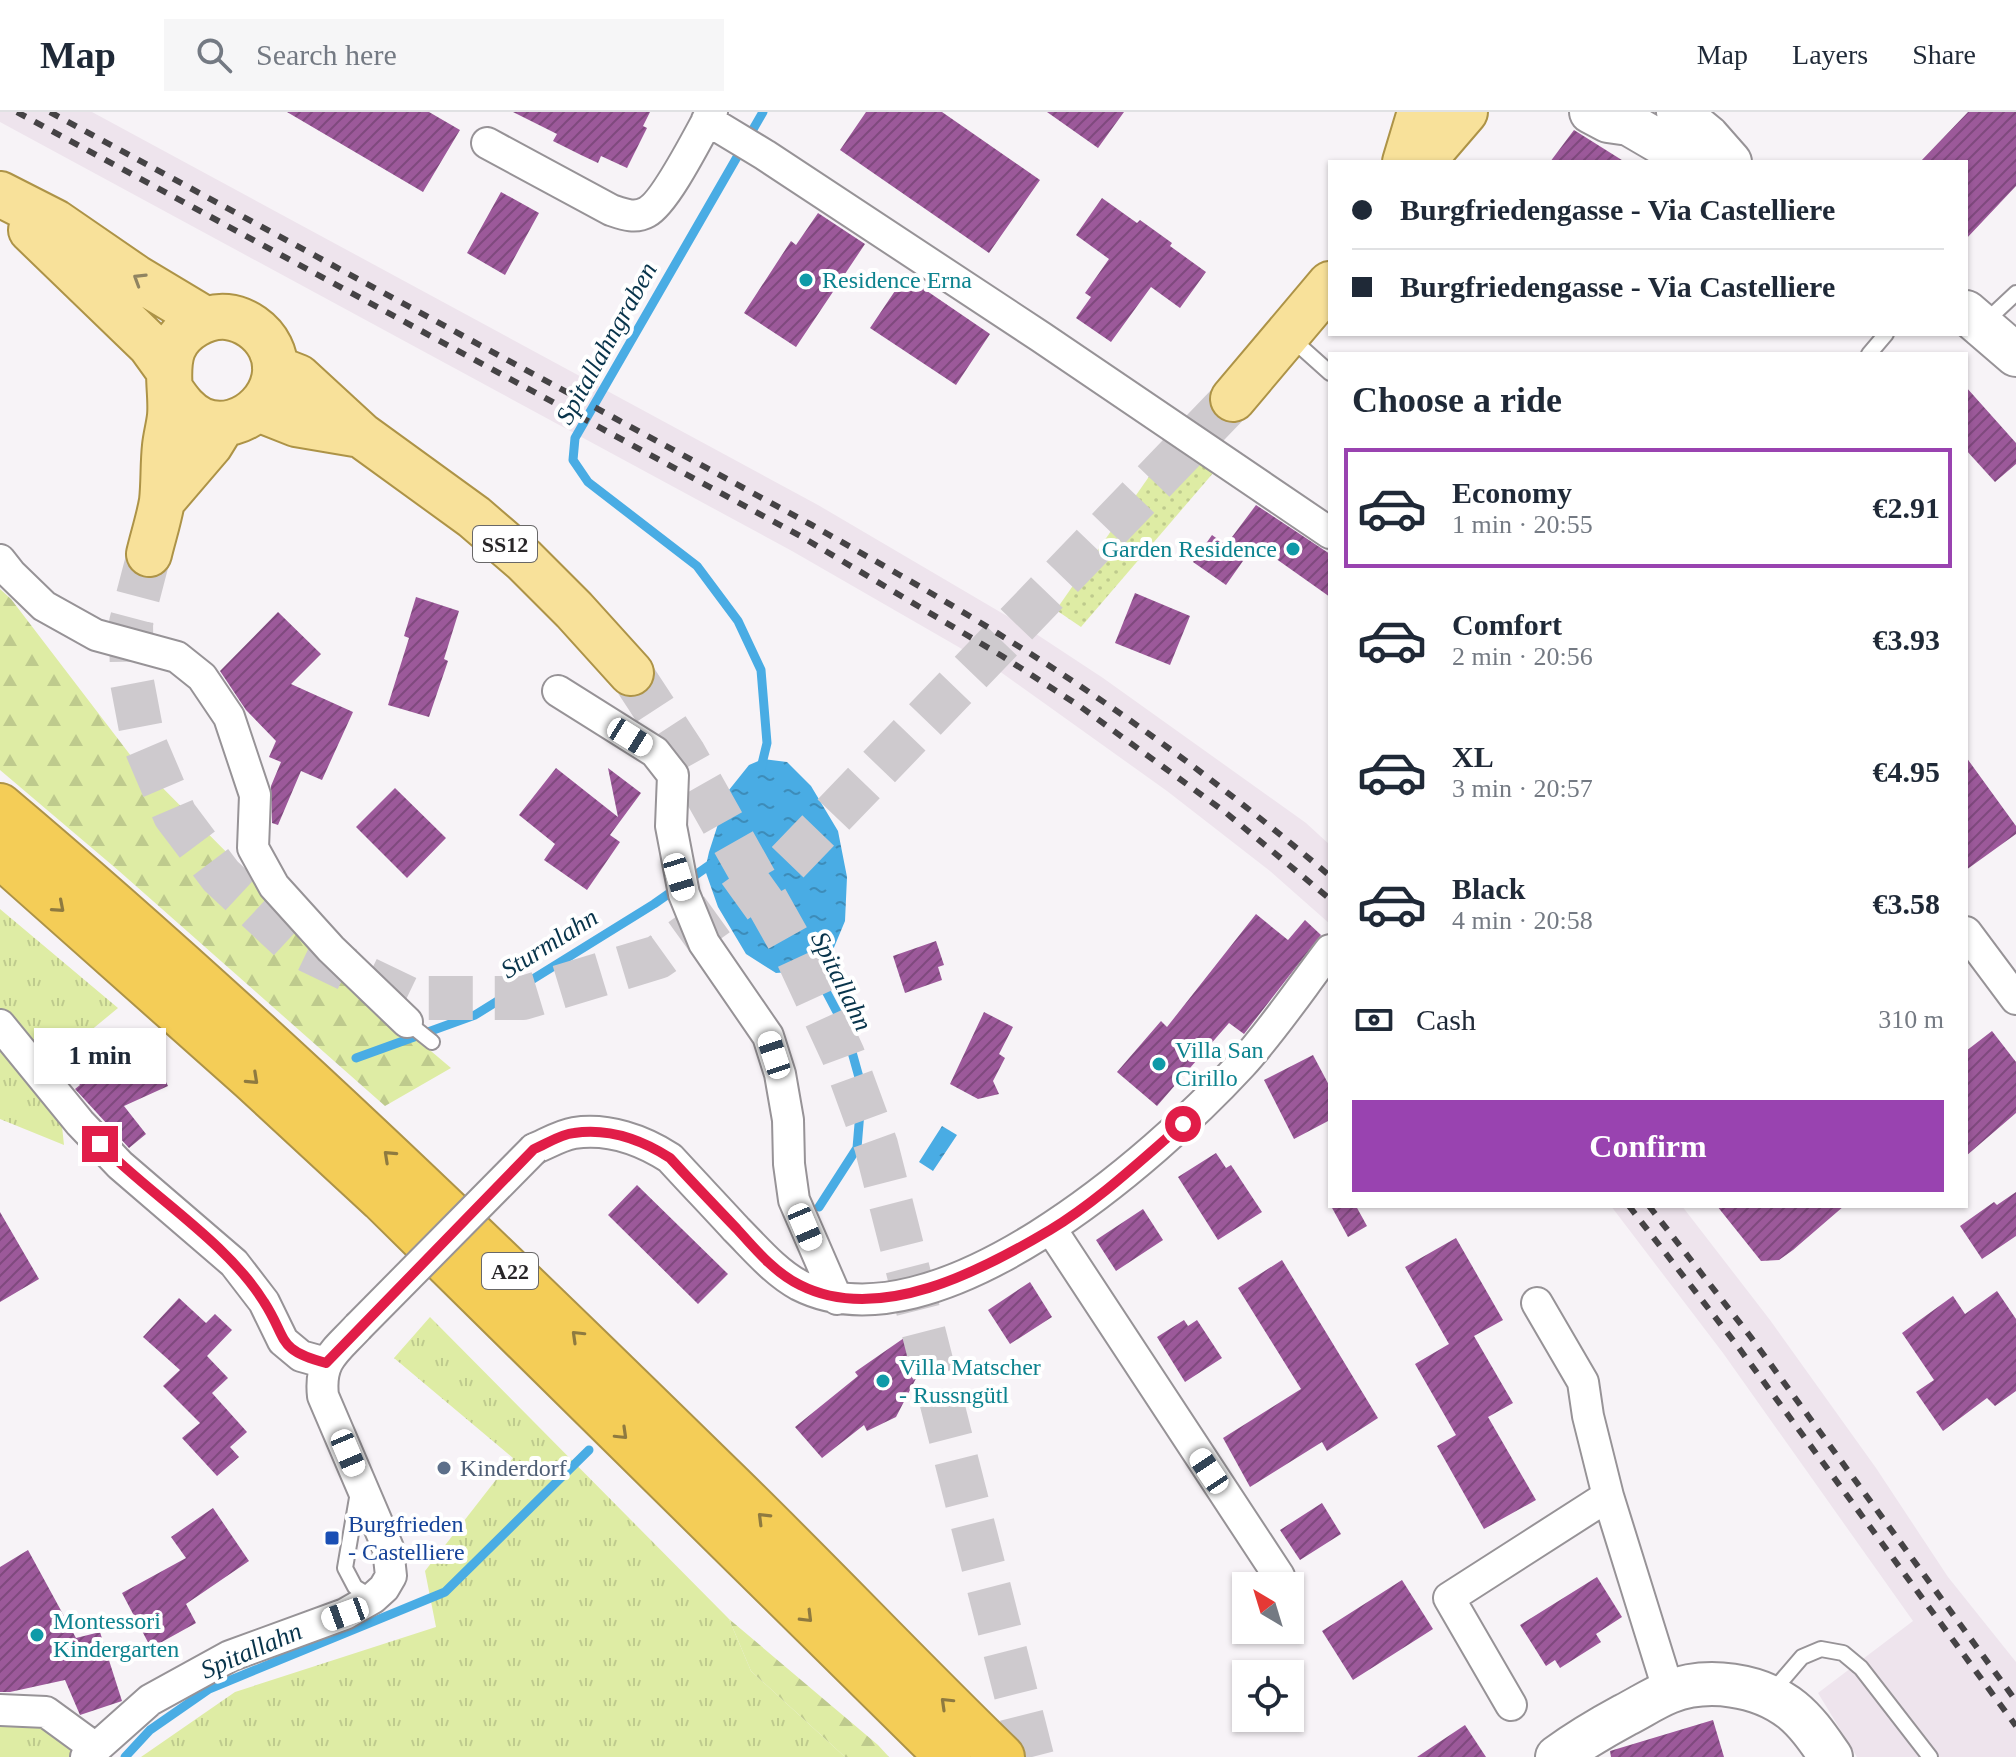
<!DOCTYPE html>
<meta charset="utf-8">
<style>
:root{--surface:#fff;--page:#f6f6f7;--text:#1f2937;--muted:#747a83;--line:#e0e1e3;--accent:#9943b0}
body{margin:0;font-family:Georgia,serif;background:var(--page);color:var(--text);height:100vh;display:flex;flex-direction:column;font-size:30px;white-space:nowrap}
*{box-sizing:border-box;margin:0}
p{font-size:26px;color:var(--muted)}
.icon{flex:none;width:44px;height:44px;fill:none;stroke:currentColor;stroke-width:2;stroke-linecap:round;stroke-linejoin:round}
.map{position:relative;flex:1;overflow:hidden}
.side{position:absolute;left:1328px;top:240px;width:640px;height:856px;display:flex;flex-direction:column;background:var(--surface);border-radius:0px;box-shadow:0 2px 6px #0004}
.side>*{flex:none}
.banner{position:absolute;left:1328px;top:48px;width:640px;height:176px;border-radius:0px;box-shadow:0 2px 6px #0004;display:grid;align-content:center;height:176px;padding:0 24px;background:var(--surface)}
.needle{width:52px;rotate:322deg}
.controls{position:absolute;left:1232px;top:1460px;display:grid;gap:16px}
.controls a{display:grid;place-items:center;width:72px;height:72px;border-radius:0px;background:var(--surface);box-shadow:0 2px 6px #0004;font-size:40px}
.end{position:absolute;width:36px;height:36px;margin:-18px;border:10px solid #e11d48;background:#fff;box-shadow:0 0 0 4px #fff}
.from{border-radius:50%}
.bubble{position:absolute;height:56px;border-radius:0px;background:var(--surface);box-shadow:0 2px 6px #0004;font-size:26px;font-weight:600;line-height:56px;text-align:center}
.car{position:absolute;width:24px;height:48px;margin:-24px -12px;border-radius:10px;box-shadow:0 0 6px 2px #0007;background:linear-gradient(#fff 24%,#345 0 40%,#fff 0 76%,#345 0 86%,#fff 0)}
.banner b{display:flex;align-items:center;gap:28px;height:76px;font-size:30px}
.banner b+b{border-top:2px solid var(--line)}
.banner i{width:20px;height:20px;background:var(--text)}
ul{padding:0;list-style:none}
li{display:flex;align-items:center;gap:24px;height:120px;margin:0 16px 12px;padding:0 8px;border:4px solid transparent;border-radius:0px}
li div{flex:1}
li b{display:block;font-size:30px}
li em{font-style:normal;font-weight:600}
li.active{border-color:var(--accent)}
li>.icon{width:72px;height:72px;stroke-width:1.5}
h2{padding:0 24px;font-size:36px;line-height:96px}
.pay{display:flex;align-items:center;gap:20px;height:88px;padding:0 24px;font-size:30px}
.pay p{margin-inline-start:auto}
.cta{display:flex;gap:16px;margin-top:auto;padding:16px 24px}
.cta a{flex:1;height:92px;border-radius:0px;background:var(--accent);color:#fff;font-size:32px;font-weight:600;line-height:92px;text-align:center}
header{display:flex;align-items:center;gap:48px;box-sizing:border-box;height:112px;padding:0 40px;background:var(--surface);border-bottom:2px solid var(--line)}
header strong{font-size:38px}
nav{display:flex;gap:44px;margin-inline-start:auto;font-size:28px}
.search{width:560px;height:72px;background:var(--page);display:flex;align-items:center;gap:20px;box-sizing:border-box;padding:0 28px;border-radius:0px;color:var(--muted);font-size:30px}
.map>svg:first-child{display:block}
.built{fill:#eee4ed}
.grass{fill:url(#grass-tufts)}
.forest{fill:url(#forest-firs)}
.park{fill:url(#park-dots)}
.water{fill:url(#water-ripples)}
.lines{fill:none;stroke-linecap:round;stroke-linejoin:round}
.stream{stroke:#49ace4;stroke-width:9}
.building{fill:url(#building-hatch)}
.primary-tunnel{stroke:#cecace;stroke-width:44;stroke-dasharray:44 22;stroke-linecap:butt}
.lane-casing{stroke:#979397;stroke-width:18}
.street-casing{stroke:#979397;stroke-width:34}
.secondary-casing{stroke:#979397;stroke-width:46}
.primary-casing{stroke:#ad9347;stroke-width:48}
.highway-casing{stroke:#ad9347;stroke-width:48}
.lane{stroke:#fff;stroke-width:14}
.street{stroke:#fff;stroke-width:30}
.secondary{stroke:#fff;stroke-width:42}
.primary{stroke:#f8e19a;stroke-width:44}
.highway{stroke:#f4cd57;stroke-width:44}
.rail{stroke:#454345;stroke-width:6;stroke-dasharray:10 10;stroke-linecap:butt}
.street-bridge-casing{stroke:#979397;stroke-width:34;stroke-linecap:butt}
.street-bridge{stroke:#fff;stroke-width:30}
.oneway{stroke:#908461}
.oneway2{stroke:#8e7a40}
.route{stroke:#e11d48;stroke-width:10}
.culture-dot{fill:#0f9aa8;stroke:#fff;stroke-width:3}
.service-dot{fill:#5c6f8a;stroke:#fff;stroke-width:3}
.transit-dot{fill:#1a4fb4;stroke:#fff;stroke-width:3}
.labels{text-anchor:middle;stroke-width:8;stroke-linejoin:round;paint-order:stroke}
.shield{fill:#fff;stroke:#686768;stroke-width:2}
.shield-label{font-size:22px;font-weight:bold;fill:#282628}
.culture-label{font-size:24px;fill:#0d838f;stroke:#fff;text-anchor:start}
.service-label{font-size:24px;fill:#4e5e75;stroke:#fff;text-anchor:start}
.transit-label{font-size:24px;fill:#164399;stroke:#fff;text-anchor:start}
.water-label{font-size:26px;font-style:italic;fill:#08344b;stroke:#fff}
</style>
<header>
<strong>Map</strong>
<div class="search"><svg class="icon" aria-label="search" viewBox="0 0 24 24"><circle cx="10" cy="10" r="6"/><path d="M15 15l6 6"/></svg>Search here</div>
<nav><a>Map</a><a>Layers</a><a>Share</a></nav>
</header>
<div class="map">
<svg width="2016" height="1645" viewBox="0 0 2016 1645">
<defs>
<pattern id="grass-tufts" width="24" height="20" patternUnits="userSpaceOnUse" patternTransform="scale(2)"><rect width="24" height="20" fill="#deeca4"/><path d="M3 7l-1-3M5 7V3M7 7l1-3M15 17l-1-3M17 17v-4M19 17l1-3" fill="none" stroke="#beca8d"/></pattern>
<pattern id="forest-firs" width="22" height="20" patternUnits="userSpaceOnUse" patternTransform="scale(2)"><rect width="22" height="20" fill="#deeca4"/><path d="M5 1l3.5 6h-7zM16 11l3.5 6h-7z" fill="#beca8d"/></pattern>
<pattern id="park-dots" width="8" height="8" patternUnits="userSpaceOnUse" patternTransform="scale(2)"><rect width="8" height="8" fill="#deeca4"/><path d="M2 2h.1M6 6h.1" fill="none" stroke="#beca8d" stroke-width="1.8" stroke-linecap="round"/></pattern>
<pattern id="water-ripples" width="26" height="14" patternUnits="userSpaceOnUse" patternTransform="scale(2)"><rect width="26" height="14" fill="#49ace4"/><path d="M2 4q2-2 4 0t4 0M15 11q2-2 4 0t4 0" fill="none" stroke="#3d8cb9"/></pattern>
<pattern id="building-hatch" width="6" height="6" patternUnits="userSpaceOnUse" patternTransform="scale(2)"><rect width="6" height="6" fill="#9c599a"/><path d="M-1 1l2-2M0 6l6-6M5 7l2-2" fill="none" stroke="#7f497e"/></pattern>
</defs>
<rect width="100%" height="100%" fill="#f7f3f7"/>
<path class="built" d="M0 0H92L818 393 1024 514 1103 566 1306 711 1330 733V812L1270 759 1167 679 995 556 792 439 0 10Z
M1611 1094H1682L1770 1208 1876 1356 1948 1465 2016 1550V1645H1857L1818 1581 1913 1509 1723 1241Z"/>
<path class="grass" d="M0 797 118 896 55 948 64 1033 0 1007Z
M430 1205 729 1507 751 1559 845 1645H141L235 1580 436 1515 425 1459 513 1346 394 1246Z
M0 1607 43 1609 86 1645H0Z"/>
<path class="forest" d="M0 477 11 487 131 644 386 901 451 956 385 994 119 759 0 658Z
M729 1507 878 1633 889 1645H845L751 1559Z"/>
<path class="park" d="M1178 323 1220 353 1081 515 1056 498Z"/>
<path class="water" d="M763 647 787 650 811 674 838 719 847 765 845 809 825 857 776 861 746 842 718 795 705 758 709 740 729 678 749 653Z
M942 1014 957 1023 933 1059 919 1050Z"/>
<g class="lines">
<path class="stream" d="M761 656 767 631 761 558 738 509 697 454 588 370 573 348 575 326 763 0
M810 849 845 915 862 976 857 1036 819 1095
M356 946 475 903 654 792 714 750
M125 1645 150 1618 209 1577 445 1480 589 1338"/>
</g>
<path class="building" d="M287 0H429L460 18 423 80Z
M513 0H650L643 14 647 16 627 56 601 44 598 51 581 43 553 29 557 22Z
M866 0H942L1040 68 989 141 840 38Z
M1047 0H1124L1098 36Z
M1968 0H2016V74L1966 127V50H1920Z
M1574 18 1625 50H1550Z
M501 80 539 101 505 163 467 141Z
M1102 86 1137 111 1140 108 1172 131 1170 134 1206 160 1180 196 1151 175 1111 230 1076 206 1091 185 1085 181 1109 147 1076 123Z
M818 101 865 132 796 235 744 201 791 129 796 133Z
M905 164 990 222 956 273 870 216Z
M1966 275 2016 331V352L1995 370 1966 338Z
M1256 393 1330 442V485L1255 432 1226 473 1193 450 1212 423 1226 433Z
M1135 481 1190 504 1170 553 1115 531Z
M416 485 459 499 444 547 448 549 429 605 388 593 409 526 404 524Z
M278 500 321 542 291 572 353 600 322 668 301 659 278 713 272 711 271 674 281 650 269 645 276 629 246 598 220 559Z
M1966 645 2016 714V722L1966 758Z
M556 656 618 705 608 656 641 681 610 723 620 730 587 778 544 748 555 732 519 703Z
M395 676 446 726 407 766 356 715Z
M1256 802 1288 828 1305 808 1321 823 1244 922 1229 911 1157 994 1117 960 1161 909 1167 915Z
M936 829 944 853 938 855 942 868 905 881 893 844Z
M984 900 1013 915 999 942 1005 946 993 969 999 982 978 987 950 972Z
M1992 919 2016 950V1001L1966 1044V939Z
M150 938 168 974 124 994 146 1022 129 1036 75 977 80 973 72 962 104 943 111 955Z
M1313 943 1330 975V1008L1294 1027 1264 968Z
M1216 1041 1226 1056 1231 1053 1262 1100 1218 1128 1178 1065Z
M637 1073 728 1162 698 1192 608 1103Z
M2016 1080V1124L1982 1147 1960 1114 1994 1090 1997 1093Z
M1331 1094H1356L1367 1114 1348 1125Z
M1717 1094H1844L1793 1138 1779 1148 1761 1149Z
M1143 1097 1163 1128 1116 1159 1096 1128Z
M0 1100 39 1167 0 1190Z
M1456 1126 1503 1208 1474 1224 1513 1291 1488 1305 1536 1388 1484 1417 1437 1334 1456 1323 1415 1252 1449 1232 1405 1155Z
M1282 1148 1378 1306 1327 1339 1322 1330 1250 1375 1223 1326 1301 1277 1238 1176Z
M1030 1170 1052 1205 1010 1232 988 1198Z
M1997 1179 2016 1207V1279L1995 1294 1987 1286 1943 1319 1916 1280 1934 1268 1902 1221 1953 1184 1965 1202Z
M179 1186 206 1211 215 1202 232 1218 207 1244 228 1266 212 1281 247 1320 230 1335 239 1345 217 1364 182 1326 200 1311 163 1274 180 1258 143 1225Z
M1184 1208 1188 1214 1197 1208 1222 1246 1185 1270 1157 1225Z
M904 1226 925 1249 896 1305 867 1319 864 1313 822 1346 795 1315 858 1264 855 1260Z
M1322 1391 1341 1422 1300 1448 1280 1418Z
M213 1396 249 1449 186 1492 196 1511 151 1536 122 1481 186 1446 171 1425Z
M28 1438 76 1526 100 1520 122 1589 80 1603 65 1568 10 1580H0V1455Z
M1597 1465 1622 1505 1596 1522 1601 1530 1560 1556 1555 1548 1546 1554 1520 1513Z
M1402 1468 1433 1517 1353 1568 1322 1519Z
M1713 1608 1724 1645H1611L1610 1639Z
M1465 1613 1486 1645H1417Z"/>
<g class="lines">
<path class="primary-tunnel" d="M149 442 131 511 132 570 143 628 175 703 221 764 293 831 407 886H523L658 845 784 754 1233 287
M631 561 684 642 795 839 843 943 876 1033 1032 1645"/>
<defs>
<path id="lane" d="M1984 211 2016 181
M1292 227 1330 261
M1869 242 1886 222
M407 910 432 930
M358 1380 345 1456 355 1475 373 1486
M1772 1580 1802 1545 1821 1537 1843 1541 1861 1556 1930 1645"/>
<path id="street" d="M707 8 765 43 1041 225 1330 421
M487 31 611 98C623 102 635 107 647 100 666 90 700 21 712 0
M0 448 11 462 44 494 96 523 177 545 202 565 229 605 255 683 253 736 274 774 331 837 407 910
M558 579 655 640 673 663 671 714 684 782 704 831 768 924 780 962 788 1008 789 1052 794 1088 837 1187
M1966 820 2016 887
M0 913 80 1011 120 1053 234 1151 264 1190 283 1229 301 1244 326 1251
M534 1037C546 1032 561 1023 574 1021 608 1016 642 1028 670 1046 692 1070 714 1093 736 1117 755 1136 775 1160 799 1173 934 1242 1156 1045 1241 953 1273 918 1301 876 1330 838
M1051 1117 1279 1464
M1537 1191 1583 1270 1588 1304 1608 1384
M1511 1593 1449 1486 1608 1384 1669 1580
M0 1598 46 1600 94 1635
M86 1645 150 1588 230 1544 345 1502 373 1486 384 1476 391 1464 388 1436 323 1284C319 1248 335 1240 358 1215"/>
<path id="secondary" d="M1591 0 1608 9 1629 12 1694 50
M1678 0 1708 25 1730 50
M1966 200 2016 243
M1557 1645C1579 1629 1601 1616 1625 1603 1639 1596 1654 1586 1669 1580 1707 1565 1759 1572 1792 1598 1808 1611 1819 1628 1831 1645"/>
<path id="primary" d="M1405 50 1420 0
M1422 50 1465 0
M0 82 55 110 135 165 205 207
M31 118 150 233 168 258
M275 256 298 265 361 323 474 405 524 448 574 498 631 561
M1233 287 1330 172
M258 297 296 312 361 323
M162 389 210 333 223 312
M149 442C153 425 159 407 162 389 164 371 163 352 165 334 166 324 169 314 170 304 172 282 165 257 173 237 181 217 206 203 227 205 245 207 262 219 270 235 291 277 244 326 201 308 187 301 179 290 171 278"/>
<path id="highway" d="M0 694C251 906 487 1135 722 1365 817 1457 907 1553 1002 1645
M0 743 251 966 382 1087 948 1645"/>
</defs>
<use href="#lane" class="lane-casing"/>
<use href="#street" class="street-casing"/>
<use href="#secondary" class="secondary-casing"/>
<use href="#primary" class="primary-casing"/>
<use href="#highway" class="highway-casing"/>
<use href="#lane" class="lane"/>
<use href="#street" class="street"/>
<use href="#secondary" class="secondary"/>
<use href="#primary" class="primary"/>
<use href="#highway" class="highway"/>
<path class="rail" d="M17 0 802 425 1002 544 1081 595 1225 700 1330 787
M50 0 810 412C877 450 945 488 1010 529 1122 598 1230 679 1330 764
M1629 1094 1736 1232 2016 1614
M1649 1094 1750 1224 2016 1589"/>
<defs>
<path id="street-bridge" d="M358 1215 534 1037"/>
</defs>
<use href="#street-bridge" class="street-bridge-casing"/>
<use href="#street-bridge" class="street-bridge"/>
</g>
<defs><path id="oneway-chevron" d="M-2-3.5L2.5 0L-2 3.5" fill="none" stroke-width="1.6" stroke-linecap="round" stroke-linejoin="round" transform="scale(2)"/></defs>
<use class="oneway" href="#oneway-chevron" transform="translate(139 167) rotate(-148)"/>
<g class="oneway2">
<use href="#oneway-chevron" transform="translate(59 795) rotate(41)"/>
<use href="#oneway-chevron" transform="translate(253 967) rotate(43)"/>
<use href="#oneway-chevron" transform="translate(389 1044) rotate(-137)"/>
<use href="#oneway-chevron" transform="translate(577 1224) rotate(-136)"/>
<use href="#oneway-chevron" transform="translate(622 1322) rotate(44)"/>
<use href="#oneway-chevron" transform="translate(763 1406) rotate(-135)"/>
<use href="#oneway-chevron" transform="translate(807 1505) rotate(45)"/>
<use href="#oneway-chevron" transform="translate(946 1591) rotate(-136)"/>
</g>
<g class="lines">
<path class="route" d="M100 1032C150 1083 227 1130 264 1190 288 1227 276 1238 326 1251L534 1037C546 1032 561 1022 574 1021 608 1016 642 1028 670 1046 692 1070 714 1093 737 1117 755 1137 775 1161 800 1173 879 1213 981 1159 1050 1118 1098 1089 1141 1048 1183 1012"/>
</g>
<g class="culture-dot">
<circle cx="806" cy="168" r="8"/>
<circle cx="1293" cy="437" r="8"/>
<circle cx="1159" cy="952" r="8"/>
<circle cx="883" cy="1269" r="8"/>
<circle cx="37" cy="1523" r="8"/>
</g>
<circle class="service-dot" cx="444" cy="1356" r="8"/>
<rect class="transit-dot" x="324" y="1418" width="16" height="16" rx="4"/>
<g class="labels">
<g class="shield">
<rect x="473" y="414" width="64" height="36" rx="6"/>
<rect x="482" y="1141" width="56" height="36" rx="6"/>
</g>
<g class="shield-label">
<text x="505" y="440">SS12</text>
<text x="510" y="1167">A22</text>
</g>
<g class="culture-label">
<text x="822" y="176">Residence Erna</text>
<text x="1277" y="445" text-anchor="end">Garden Residence</text>
<text x="1175" y="946">Villa San<tspan x="1175" dy="28">Cirillo</tspan></text>
<text x="899" y="1263">Villa Matscher<tspan x="899" dy="28">- Russngütl</tspan></text>
<text x="53" y="1517">Montessori<tspan x="53" dy="28">Kindergarten</tspan></text>
</g>
<g class="service-label">
<text x="460" y="1364">Kinderdorf</text>
</g>
<g class="transit-label">
<text x="348" y="1420">Burgfrieden<tspan x="348" dy="28">- Castelliere</tspan></text>
</g>
<g class="water-label">
<text transform="translate(606 231) rotate(-61)" y="9">Spitallahngraben</text>
<text transform="translate(549 831) rotate(-32)" y="9">Sturmlahn</text>
<text transform="translate(842 869) rotate(64)" y="9">Spitallahn</text>
<text transform="translate(251 1538) rotate(-23)" y="9">Spitallahn</text>
</g>
</g>
</svg>
<div class="controls">
<a><svg class="needle" viewBox="-14 -14 28 28"><path d="M0-13l5 13h-10z" fill="#e53935"/><path d="M0 13l5-13h-10z" fill="#747a83"/></svg></a>
<a><svg class="icon" aria-label="locate" viewBox="0 0 24 24"><circle cx="12" cy="12" r="6"/><path d="M12 2v4M12 18v4M2 12h4M18 12h4"/></svg></a>
</div>
<i class="end from" style="left:1183px;top:1012px"></i>
<i class="end" style="left:100px;top:1032px"></i>
<div class="bubble" style="left:34px;top:916px;width:132px">1 min</div>
<i class="car" style="left:630px;top:625px;rotate:122deg"></i>
<i class="car" style="left:679px;top:765px;rotate:163deg"></i>
<i class="car" style="left:774px;top:943px;rotate:342deg"></i>
<i class="car" style="left:805px;top:1115px;rotate:157deg"></i>
<i class="car" style="left:348px;top:1341px;rotate:157deg"></i>
<i class="car" style="left:1209px;top:1359px;rotate:326deg"></i>
<i class="car" style="left:345px;top:1502px;rotate:250deg"></i>
<div class="banner">
<b><i class="from"></i>Burgfriedengasse - Via Castelliere</b>
<b><i></i>Burgfriedengasse - Via Castelliere</b>
</div>
<section class="side">
<h2>Choose a ride</h2>
<ul>
<li class="active"><svg class="icon" aria-label="car" viewBox="0 0 24 24"><path d="M5 17H2v-5l4-1 3-4h7l3 4 3 1v5h-3M9 17h6M6 11h13"/><circle cx="7" cy="17" r="2"/><circle cx="17" cy="17" r="2"/></svg><div><b>Economy</b><p>1 min · 20:55</p></div><em>€2.91</em></li>
<li><svg class="icon" aria-label="car" viewBox="0 0 24 24"><path d="M5 17H2v-5l4-1 3-4h7l3 4 3 1v5h-3M9 17h6M6 11h13"/><circle cx="7" cy="17" r="2"/><circle cx="17" cy="17" r="2"/></svg><div><b>Comfort</b><p>2 min · 20:56</p></div><em>€3.93</em></li>
<li><svg class="icon" aria-label="car" viewBox="0 0 24 24"><path d="M5 17H2v-5l4-1 3-4h7l3 4 3 1v5h-3M9 17h6M6 11h13"/><circle cx="7" cy="17" r="2"/><circle cx="17" cy="17" r="2"/></svg><div><b>XL</b><p>3 min · 20:57</p></div><em>€4.95</em></li>
<li><svg class="icon" aria-label="car" viewBox="0 0 24 24"><path d="M5 17H2v-5l4-1 3-4h7l3 4 3 1v5h-3M9 17h6M6 11h13"/><circle cx="7" cy="17" r="2"/><circle cx="17" cy="17" r="2"/></svg><div><b>Black</b><p>4 min · 20:58</p></div><em>€3.58</em></li>
</ul>
<div class="pay"><svg class="icon" aria-label="cash" viewBox="0 0 24 24"><path d="M3 7h18v10H3z"/><circle cx="12" cy="12" r="2"/></svg>Cash<p>310 m</p></div>
<div class="cta"><a>Confirm</a></div>
</section>
</div>
